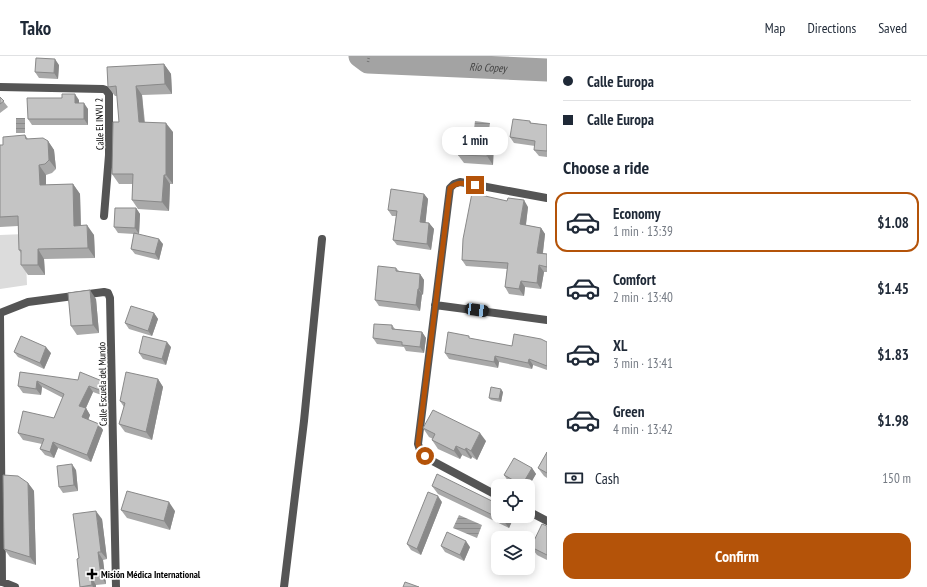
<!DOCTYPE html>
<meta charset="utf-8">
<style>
:root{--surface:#fff;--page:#f6f6f7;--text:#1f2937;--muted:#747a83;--line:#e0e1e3;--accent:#b45309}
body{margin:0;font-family:"PT Sans Narrow",sans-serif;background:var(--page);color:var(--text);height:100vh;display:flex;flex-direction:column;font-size:15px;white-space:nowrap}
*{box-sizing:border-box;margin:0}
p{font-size:13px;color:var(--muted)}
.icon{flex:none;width:22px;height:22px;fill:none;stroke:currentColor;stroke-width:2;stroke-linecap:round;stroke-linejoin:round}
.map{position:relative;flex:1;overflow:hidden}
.details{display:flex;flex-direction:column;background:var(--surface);width:380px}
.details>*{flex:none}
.guide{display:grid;align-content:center;height:88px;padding:0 16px;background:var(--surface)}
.buttons{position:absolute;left:491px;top:423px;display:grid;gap:8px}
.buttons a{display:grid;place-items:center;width:44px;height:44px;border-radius:8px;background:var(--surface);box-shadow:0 2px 10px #0003;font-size:20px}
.end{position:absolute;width:18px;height:18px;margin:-9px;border:5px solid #b45309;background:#fff;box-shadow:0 0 0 2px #fff}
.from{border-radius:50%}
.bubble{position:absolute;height:28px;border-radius:12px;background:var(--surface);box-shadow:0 2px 10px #0003;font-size:13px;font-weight:700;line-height:28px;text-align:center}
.car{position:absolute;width:12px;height:24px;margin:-12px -6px;border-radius:5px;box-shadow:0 0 3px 1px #0007;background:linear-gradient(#222 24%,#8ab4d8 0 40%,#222 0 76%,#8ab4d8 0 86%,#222 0)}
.guide b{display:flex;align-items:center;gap:14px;height:38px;font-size:15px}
.guide b+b{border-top:1px solid var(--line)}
.guide i{width:10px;height:10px;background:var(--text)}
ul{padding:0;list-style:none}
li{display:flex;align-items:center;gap:12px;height:60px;margin:0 8px 6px;padding:0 8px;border:2px solid transparent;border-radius:12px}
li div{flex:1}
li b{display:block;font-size:15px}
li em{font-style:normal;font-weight:700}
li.on{border-color:var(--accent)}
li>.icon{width:36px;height:36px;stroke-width:1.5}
h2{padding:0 16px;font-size:18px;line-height:48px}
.pay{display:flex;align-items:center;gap:10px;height:44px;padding:0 16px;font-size:15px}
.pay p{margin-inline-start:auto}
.button{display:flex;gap:8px;margin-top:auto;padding:8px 16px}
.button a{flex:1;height:46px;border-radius:12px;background:var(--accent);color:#fff;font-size:16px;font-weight:700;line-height:46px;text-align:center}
header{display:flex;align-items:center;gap:24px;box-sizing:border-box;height:56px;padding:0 20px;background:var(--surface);border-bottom:1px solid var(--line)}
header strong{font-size:19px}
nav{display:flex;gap:22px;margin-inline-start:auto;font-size:14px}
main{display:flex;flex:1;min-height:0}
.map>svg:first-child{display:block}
.green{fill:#dcdcdc}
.water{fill:url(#water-rules)}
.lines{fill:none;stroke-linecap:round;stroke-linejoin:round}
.stream{stroke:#a3a3a3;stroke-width:4}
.river{stroke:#a3a3a3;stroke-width:23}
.path{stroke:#777;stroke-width:2.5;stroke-dasharray:1 2;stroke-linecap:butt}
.minor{stroke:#555;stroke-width:8}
.wall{fill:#a9a9a9}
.shaded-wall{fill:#898989}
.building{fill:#c4c4c4;stroke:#898989}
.route{stroke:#b45309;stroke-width:5}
.poi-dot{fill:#000;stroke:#fff;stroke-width:1.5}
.labels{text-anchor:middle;stroke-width:3.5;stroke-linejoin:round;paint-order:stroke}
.street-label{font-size:10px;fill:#000;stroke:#fff}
.poi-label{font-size:10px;font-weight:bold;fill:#000;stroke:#fff;text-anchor:start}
.water-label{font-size:11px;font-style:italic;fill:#444;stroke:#fff}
</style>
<header>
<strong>Tako</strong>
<nav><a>Map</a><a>Directions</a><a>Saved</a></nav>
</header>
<main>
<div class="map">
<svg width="547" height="531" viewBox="0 0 547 531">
<defs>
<pattern id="water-rules" width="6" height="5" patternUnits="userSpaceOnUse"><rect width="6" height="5" fill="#a3a3a3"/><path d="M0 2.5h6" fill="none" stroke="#8b8b8b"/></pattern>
</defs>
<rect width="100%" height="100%" fill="#fff"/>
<path class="green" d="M25 178 27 229 0 233V179Z"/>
<path class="water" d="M16 62H25V77H16Z
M475 65 490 67 489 74 474 73Z
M459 459 482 469 477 482 453 472Z"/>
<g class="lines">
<path class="stream" d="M408 8 410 0"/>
<path class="river" id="s1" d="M360 0 368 6 547 14"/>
<path class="path" d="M368 6 369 0"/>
<path class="minor" d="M0 31 103 33 106 34 109 38V99L104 160
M435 249 547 264
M0 257 28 246 104 236 108 237 110 242 116 531
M0 257 2 526
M498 440 425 401 420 394 418 388 450 132 454 128 460 126 547 142
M528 455 547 465
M0 525 15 531
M284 531 304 365 322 183"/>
</g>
<path class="wall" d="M164 8 171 18 172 38 142 39 145 66 173 76V128H170L169 155 138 153 132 144 133 128H119L112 118 119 66 117 40H115L108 31Z
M59 9 58 23 39 22 35 16Z
M0 41 8 51 0 57Z
M79 44V47L88 53V69H32L28 63Z
M530 65 531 67 547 69V101L539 100 534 94 535 90 514 87 510 81Z
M25 79 28 83 48 85 54 94 56 113 52 117 46 119V129L73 128 80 138 81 170 94 179 95 202 44 203 45 219H28L21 209V197L19 194 18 170 0 171V140L3 89Z
M494 83 493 109 464 107 458 99Z
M424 138 428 143 425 167H429L434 173 431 194 397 189 393 184 396 160H392L388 154Z
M528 151 526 169 541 172 545 178 543 197 547 198V216H544L541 233 525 231 524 240 509 238 505 231 507 213 466 210 462 204Z
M136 152 140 158 139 178H136L163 188 159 204 135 198 131 193 134 178 118 177 114 171Z
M396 212 399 215 420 218 424 224 423 239 422 238 420 255 379 250 375 244Z
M96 243 99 277 77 279 71 270Z
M154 257 158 263 152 280 129 273 125 267Z
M392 269 395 273 422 276 426 282 424 297 406 295 404 291 377 288 373 282Z
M471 283 512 290 547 286V314L533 309 532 313 499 306 498 312 449 303 445 297Z
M171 291 166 309 143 303 139 297Z
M14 296 51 297 44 313 18 301Z
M20 316 106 331 107 341 93 336 86 352 90 359 88 364 99 368 103 374 91 406 58 392 54 402 45 399 40 393 42 388 23 384 18 377 54 362 63 342 42 331 41 339 23 337 18 330Z
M158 323 163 331 152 384 125 376 119 368 124 351 120 345Z
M503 336 501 346 491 344 489 342Z
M423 372 486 385 477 404 472 401 471 403 462 399 460 403 438 393 432 384 433 383 429 381Z
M547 396V422L544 420 538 412Z
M532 412 536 418 528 430H517L508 425 504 419Z
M76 414 78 435 63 437 59 431Z
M28 427 34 435 36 509 10 501 4 493Z
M432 430 498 460H513L514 461 509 472 438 438Z
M442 446 421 499 411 494 407 488Z
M121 454 175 455 170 474 127 462Z
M102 463 107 503 103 504 106 528 96 529V531H80L79 502Z
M547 470V504L537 499 531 491Z
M441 490 470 491 464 505 445 496Z
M501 512H517L515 519 502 514Z"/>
<path class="shaded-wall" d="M55 3 59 9 58 23 54 17Z
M164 8 171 18 172 38 165 28Z
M136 30 142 39 145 76 139 66Z
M75 38 79 44V53L75 47Z
M84 47 88 53V69L84 63Z
M166 67 173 76V128L166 119Z
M488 74 494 83 493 109 487 100Z
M48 85 54 94 56 113 49 104Z
M39 109 46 119V139L40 129Z
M164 119 170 128 169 155 162 146Z
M73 128 80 138 81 179 74 170Z
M424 138 428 143 425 172 420 166Z
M524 144 528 151 525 175 520 168Z
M136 152 140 158 139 178 135 172Z
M429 167 434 173 431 194 427 188Z
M87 169 94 179 95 202 88 192Z
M541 172 545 178 542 203 537 197Z
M159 183 163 188 159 204 155 198Z
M38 193 44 203 45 219 38 209Z
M539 209 544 216 541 233 537 227Z
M420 218 424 224 423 239 419 233Z
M521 225 525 231 524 240 519 233Z
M418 233 422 238 420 255 416 249Z
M90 234 96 243 99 277 93 269Z
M154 257 158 263 152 280 148 275Z
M422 276 426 282 424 297 420 291Z
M167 286 171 291 166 309 162 303Z
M46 291 51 297 44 313 40 307Z
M495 300 499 306 498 312 494 306Z
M529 303 533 309 532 313 528 307Z
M158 323 163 331 152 384 146 376Z
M37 325 42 331 41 339 36 333Z
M102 325 106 331 107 341 102 335Z
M89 330 93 336 84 356 79 350Z
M501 333 503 336 501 346 499 343Z
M86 352 90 359 87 367 82 361Z
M99 368 103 374 91 406 87 399Z
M480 377 486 385 477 404 471 395Z
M53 386 58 392 54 402 50 396Z
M456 390 462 399 460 403 454 395Z
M466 392 472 401 471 403 465 394Z
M72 408 76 414 78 435 74 429Z
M532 412 536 418 528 432V430H522V429Z
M28 427 34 435 36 509 30 501Z
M438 440 442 446 421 499 417 493Z
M169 446 175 455 170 474 164 465Z
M96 455 102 463 107 503 101 496Z
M504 460H513L514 461 509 472 503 464Z
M466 485 470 491 464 505 460 499Z
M98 496 103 504 106 528 101 520Z
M511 512H517L515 519 511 513Z
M91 521 96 529V531H93L92 529Z"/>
<path class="building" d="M36 2 55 3 54 17 35 16Z
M164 8 165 28 136 30 139 66 166 67V119H164L162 146 132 144 133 118H112L113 66H119L116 30 108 31 107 11Z
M62 38H75V47H84V63H28L27 42H62Z
M0 41 4 45 0 48Z
M513 63 530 65V67L547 69V95L534 94 535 85 510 81Z
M459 73 488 74 487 100 458 99Z
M25 79 26 83 43 82 48 85 49 104 45 108 39 109 40 129 73 128 74 170 87 169 88 192 38 193V209H21V194H19L18 160 0 161V89H3V81Z
M391 133 424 138 420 166 429 167 427 188 393 184 397 155 388 154Z
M472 137 507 145 508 142 524 144 520 168 541 172 537 197 547 198V211L539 209 537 227 521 225 519 233 505 231 508 207 462 204 463 183Z
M115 152H136L135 172 114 171Z
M134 177 159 183 155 198 131 193Z
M378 210 396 212V215L420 218 419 233H418L416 249 375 244Z
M90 234 93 269 71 270 68 237Z
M131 250 154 257 148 275 125 267Z
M374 268 392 269V273L422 276 420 291 402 289V286L373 282Z
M448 276 469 280V282L512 290 514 278 541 283 547 286V310L529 303 528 307 495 300 494 306 445 297Z
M21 280 46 291 40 307 14 296Z
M143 280 167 286 162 303 139 297Z
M20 316 78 324 80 316 102 325V335L89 330 79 350 86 352 82 361 99 368 87 399 53 386 50 396 40 393 44 383 18 377 23 355 54 362 64 338 37 325 36 333 18 330Z
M126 316 158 323 146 376 119 368 125 347 120 345Z
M491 331 501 333 499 343 489 342Z
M433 354 480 377 471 395 466 392 465 394 456 390 454 395 432 384 435 378 423 372Z
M547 396V417L538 412Z
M514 402 532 412 522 429 504 419Z
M72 408 74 429 59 431 57 410Z
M437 418 498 448V460H504L503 464 432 430Z
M3 419 18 420 28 427 30 501 4 493Z
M127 435 169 446 164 465 121 454Z
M428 436 438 440 417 493 407 488Z
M96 455 101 496H98L101 520 91 521 92 529 80 531 77 503 79 502 73 458Z
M542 468 547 470V499L531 491Z
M447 476 466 485 460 499 441 490Z
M405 526 419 531H403Z"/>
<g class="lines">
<path class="route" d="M425 400 420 394 418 388 450 132C458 125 464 127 475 129"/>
</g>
<path class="poi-dot" d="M90 512h4v4h4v4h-4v4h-4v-4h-4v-4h4z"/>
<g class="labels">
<g class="street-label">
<text transform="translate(99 68) rotate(-91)" y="4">Calle El INVU 2</text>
<text transform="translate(102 328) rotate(-91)" y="4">Calle Escuela del Mundo</text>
</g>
<g class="poi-label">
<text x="101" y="522">Misión Médica International</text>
</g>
<g class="water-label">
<text dy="4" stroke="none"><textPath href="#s1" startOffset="130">Río Copey</textPath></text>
</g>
</g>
</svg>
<div class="buttons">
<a><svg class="icon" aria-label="locate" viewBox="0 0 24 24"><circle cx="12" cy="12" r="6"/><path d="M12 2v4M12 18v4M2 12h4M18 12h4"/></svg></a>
<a><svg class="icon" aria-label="layers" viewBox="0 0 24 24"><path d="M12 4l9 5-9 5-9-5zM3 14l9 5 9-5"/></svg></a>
</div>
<i class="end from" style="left:425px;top:400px"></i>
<i class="end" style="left:475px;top:129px"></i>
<div class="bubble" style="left:442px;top:71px;width:66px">1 min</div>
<i class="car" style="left:477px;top:254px;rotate:98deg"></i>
</div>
<section class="details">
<div class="guide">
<b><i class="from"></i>Calle Europa</b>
<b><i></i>Calle Europa</b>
</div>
<h2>Choose a ride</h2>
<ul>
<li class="on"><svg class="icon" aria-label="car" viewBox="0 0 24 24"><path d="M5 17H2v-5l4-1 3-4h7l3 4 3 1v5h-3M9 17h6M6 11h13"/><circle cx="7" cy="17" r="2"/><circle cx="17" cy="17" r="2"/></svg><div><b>Economy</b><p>1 min · 13:39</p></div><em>$1.08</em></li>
<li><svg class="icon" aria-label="car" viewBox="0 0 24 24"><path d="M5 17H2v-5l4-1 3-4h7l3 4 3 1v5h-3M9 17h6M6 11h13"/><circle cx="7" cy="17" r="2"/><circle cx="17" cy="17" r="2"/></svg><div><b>Comfort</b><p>2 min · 13:40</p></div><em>$1.45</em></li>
<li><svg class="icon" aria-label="car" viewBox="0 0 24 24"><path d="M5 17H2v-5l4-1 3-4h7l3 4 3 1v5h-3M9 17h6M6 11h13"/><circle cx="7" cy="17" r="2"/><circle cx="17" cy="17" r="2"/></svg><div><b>XL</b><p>3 min · 13:41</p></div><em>$1.83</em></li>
<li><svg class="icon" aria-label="car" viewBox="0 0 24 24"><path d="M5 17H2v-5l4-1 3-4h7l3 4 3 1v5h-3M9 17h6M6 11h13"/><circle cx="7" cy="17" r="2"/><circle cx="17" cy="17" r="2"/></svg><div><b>Green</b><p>4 min · 13:42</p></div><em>$1.98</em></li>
</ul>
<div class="pay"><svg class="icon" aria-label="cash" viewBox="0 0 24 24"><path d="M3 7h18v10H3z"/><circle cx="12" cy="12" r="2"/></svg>Cash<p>150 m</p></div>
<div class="button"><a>Confirm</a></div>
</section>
</main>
